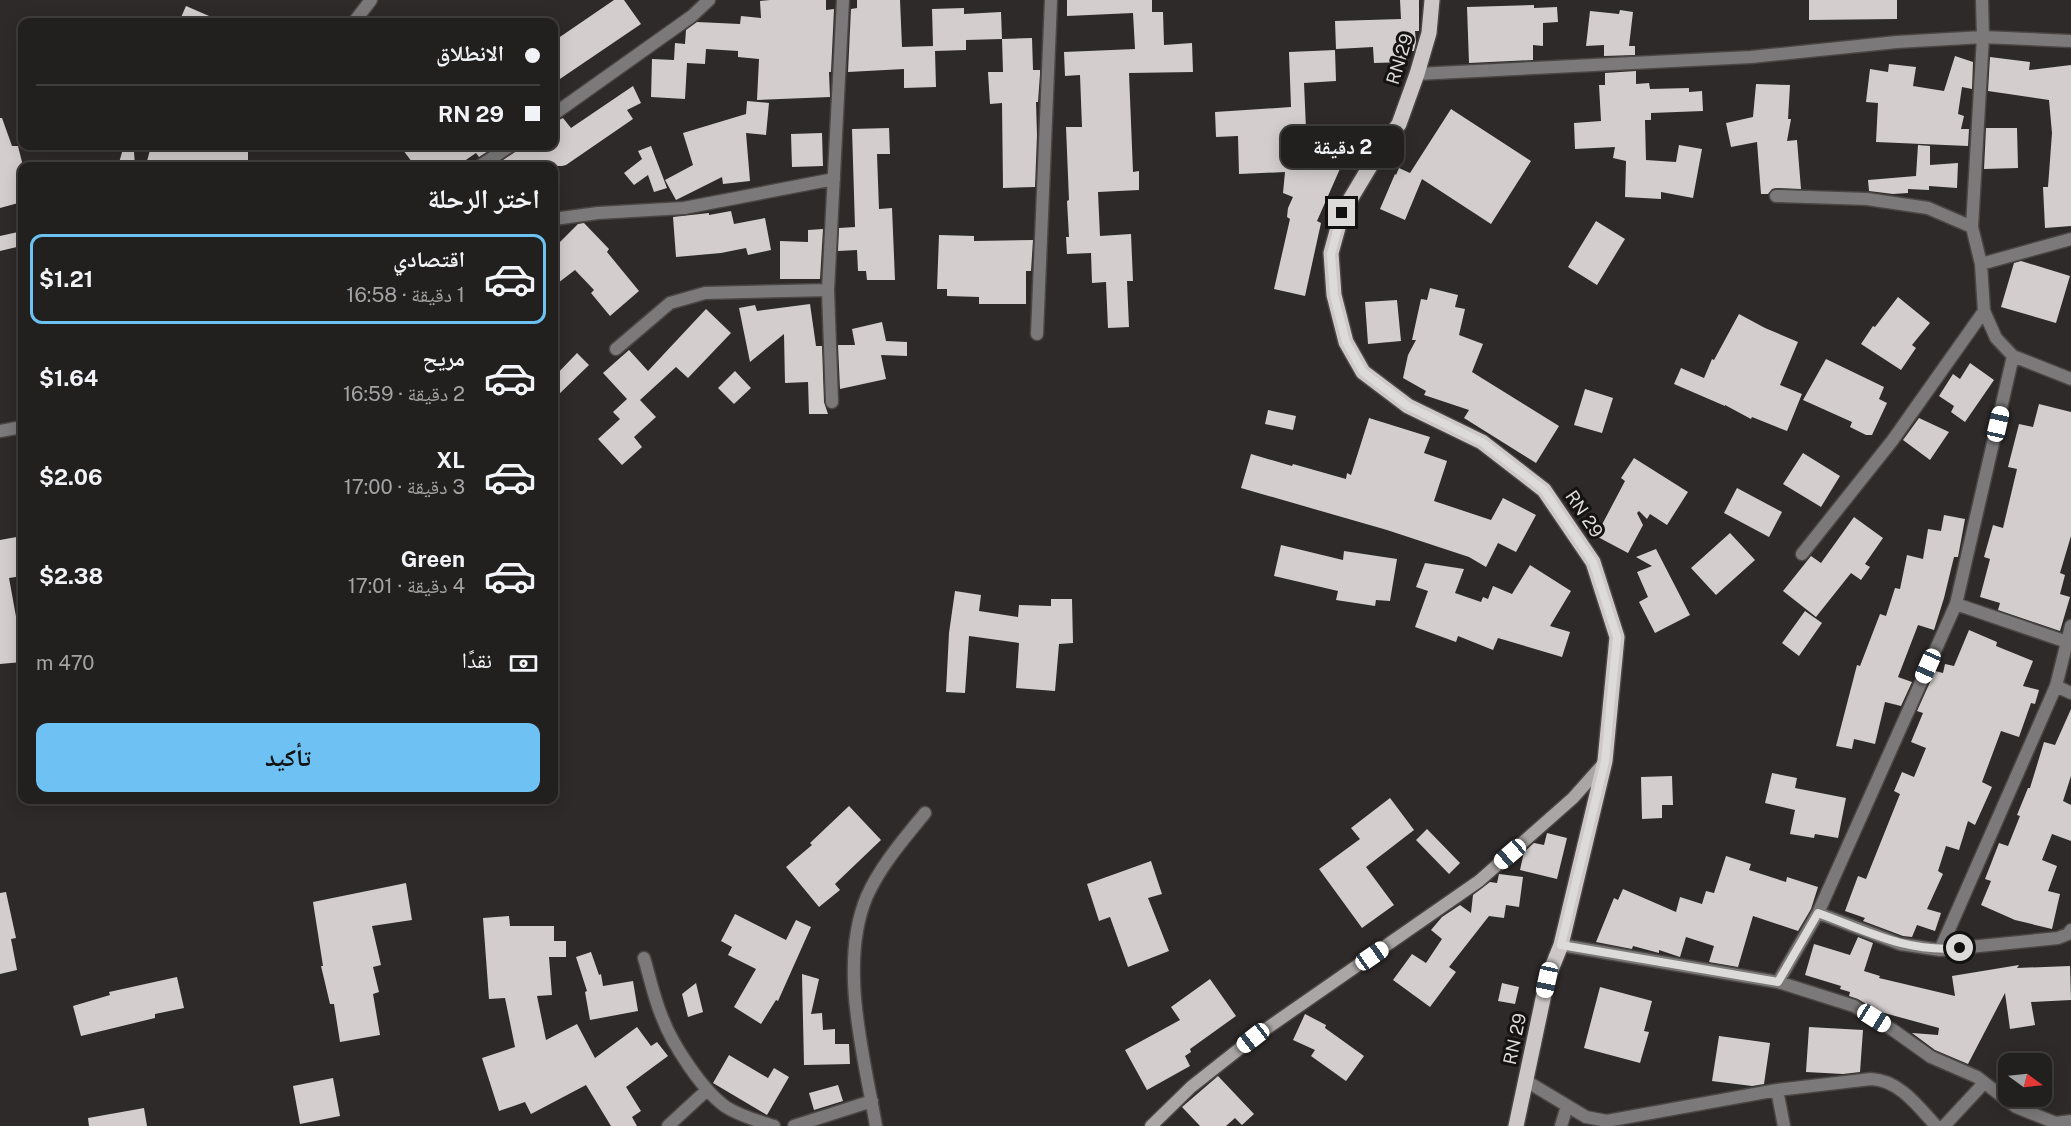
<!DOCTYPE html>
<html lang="ar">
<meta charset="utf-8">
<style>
:root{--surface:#22201f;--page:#2e2d2c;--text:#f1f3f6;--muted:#a2a3a4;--line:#3f3e3d;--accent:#6ec2f3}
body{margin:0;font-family:"Public Sans","Noto Naskh Arabic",sans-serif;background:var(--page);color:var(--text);direction:rtl;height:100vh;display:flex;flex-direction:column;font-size:22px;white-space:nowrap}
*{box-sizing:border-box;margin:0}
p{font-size:20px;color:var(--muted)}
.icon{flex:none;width:33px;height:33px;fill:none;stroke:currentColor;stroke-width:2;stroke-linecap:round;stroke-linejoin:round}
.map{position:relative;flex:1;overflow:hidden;direction:ltr}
.panel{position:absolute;left:18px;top:162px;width:540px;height:642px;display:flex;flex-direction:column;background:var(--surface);border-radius:12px;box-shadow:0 3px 15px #0003,0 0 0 2px var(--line);direction:rtl}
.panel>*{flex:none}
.guide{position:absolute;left:18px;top:18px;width:540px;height:132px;border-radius:12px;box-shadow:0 3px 15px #0003,0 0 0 2px var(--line);direction:rtl;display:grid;align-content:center;height:132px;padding:0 18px;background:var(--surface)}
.needle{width:39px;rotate:105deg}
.buttons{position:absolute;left:1998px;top:1053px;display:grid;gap:12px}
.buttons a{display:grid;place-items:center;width:54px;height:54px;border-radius:12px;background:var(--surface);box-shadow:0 3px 15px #0003,0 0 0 2px var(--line);font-size:30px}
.end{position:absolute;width:27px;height:27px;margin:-14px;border:8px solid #dddada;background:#111;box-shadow:0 0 0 3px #111}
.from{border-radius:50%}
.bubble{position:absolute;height:42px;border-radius:12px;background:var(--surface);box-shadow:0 3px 15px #0003,0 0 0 2px var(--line);font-size:20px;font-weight:700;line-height:42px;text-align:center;direction:rtl}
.car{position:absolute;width:18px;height:36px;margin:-18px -9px;border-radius:8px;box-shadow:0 0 4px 2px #0007;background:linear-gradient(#fff 24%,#345 0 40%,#fff 0 76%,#345 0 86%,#fff 0)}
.guide b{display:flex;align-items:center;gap:21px;height:57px;font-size:22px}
.guide b+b{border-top:2px solid var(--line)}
.guide i{width:15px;height:15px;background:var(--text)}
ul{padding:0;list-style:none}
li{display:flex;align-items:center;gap:18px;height:90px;margin:0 12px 9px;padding:0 6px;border:3px solid transparent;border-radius:12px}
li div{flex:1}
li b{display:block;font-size:22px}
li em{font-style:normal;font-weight:700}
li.selected{border-color:var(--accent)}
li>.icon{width:54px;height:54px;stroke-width:1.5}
h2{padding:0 18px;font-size:27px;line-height:72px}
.pay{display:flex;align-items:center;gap:15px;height:66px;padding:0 18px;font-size:22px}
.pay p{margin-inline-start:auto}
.button{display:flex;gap:12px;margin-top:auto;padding:12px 18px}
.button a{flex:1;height:69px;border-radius:12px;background:var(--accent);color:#111;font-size:24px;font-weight:700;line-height:69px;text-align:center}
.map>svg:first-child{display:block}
.building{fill:#d3cecd}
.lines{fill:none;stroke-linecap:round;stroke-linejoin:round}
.street-casing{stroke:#4a4645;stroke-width:15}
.secondary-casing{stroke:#4a4645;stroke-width:15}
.primary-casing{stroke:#4a4645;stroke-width:18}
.street{stroke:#7b7979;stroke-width:12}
.secondary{stroke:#a9a6a5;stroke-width:12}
.primary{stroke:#cdc8c7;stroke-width:15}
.route{stroke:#dddada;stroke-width:8}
.labels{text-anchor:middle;stroke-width:6;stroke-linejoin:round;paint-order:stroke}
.street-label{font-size:18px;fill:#dddada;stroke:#151312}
</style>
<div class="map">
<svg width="2071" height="1126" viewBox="0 0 2071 1126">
<rect width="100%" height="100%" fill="#2e2a29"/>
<path class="building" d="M614 0H624L641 24 554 83V41Z
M770 0H826V10L834 9 831 72H829L830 97 757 100 759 59 738 57V51L706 49 705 64 687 63 685 99 651 97 652 59 674 60 675 43 685 44 686 30 697 22 740 24 741 16 761 18 760 1Z
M857 0H900L902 47 933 46 932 9 964 8V14L1001 12 1002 39 966 40V50L935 51 936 87 904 88V69L848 72 851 9 857 8Z
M1067 0H1152V12H1163L1164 45 1192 43 1193 72 1129 73 1133 172 1139 171V190L1098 192 1100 236 1131 234 1133 281H1127L1129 327 1108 328 1106 282 1092 283 1091 253 1067 254 1066 237H1069L1067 201 1069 200 1066 127H1082L1080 75 1065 76 1064 52 1135 49 1133 13 1067 16Z
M1400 0H1419V31H1415L1416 42 1414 51H1406V62L1374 63 1373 47 1336 49 1335 21 1401 19Z
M1809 0H1897V19L1809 20Z
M1534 5V8L1557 7 1558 22 1543 23V46L1533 45V60L1469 63 1467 7Z
M186 6 223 22H179Z
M1620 10 1633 12 1629 46H1635V55L1604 56V45L1586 46 1590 11 1619 14Z
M1032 38 1033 70H1040V74L1038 102H1036L1037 135 1035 187 1003 188 1002 103 990 104 988 72H1003L1002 39Z
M1335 50 1336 81 1304 83 1306 129 1349 127 1350 146 1317 221 1321 223 1305 296 1274 289 1290 219 1287 217 1288 208 1293 197 1283 193 1285 172 1239 174 1238 136 1216 137 1215 112 1291 107 1289 52Z
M1955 56 1973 62 1972 89 1962 87 1958 114 1964 116 1961 129H1969L1968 146 1876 142 1878 103 1866 102 1870 69 1888 72 1889 64 1916 67 1913 86 1944 91Z
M1990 57 2030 62 2029 70 2071 65V226L2045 228 2043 187H2048L2052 133 2049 100 1988 91Z
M1636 71V84L1649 83 1650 89 1689 88V92L1702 91 1703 111 1651 113V120H1645L1646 160 1676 162 1679 145 1702 149 1693 198 1661 192V199L1625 197 1626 161 1613 158 1615 147 1575 149 1574 123 1601 121 1599 85H1605V73Z
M1756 84 1790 85 1788 119H1791L1787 141 1797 140 1801 189 1776 188 1772 189 1768 194H1761L1757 142 1731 147 1726 123 1753 117Z
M633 86 641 103 627 110 633 119 566 165 562 166H494L515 152 518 146H554V125L557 121 563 118 571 128Z
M747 101 769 103 766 135 746 133 750 181 723 184 722 177 676 200 665 180 693 165 683 133 746 114Z
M1451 109 1531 161 1491 224 1422 179 1405 220 1380 209 1395 174 1396 175 1399 168 1410 173Z
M0 118H2L12 146H18L22 162V202L0 208Z
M889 128 890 154H877L879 209 892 208 895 280H867L866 271H858L857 250 838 251 839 228 855 227 852 129Z
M1986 128H2017L2018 168 1984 169Z
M822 133 823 166 792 167 791 134Z
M1918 145 1930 146V165L1958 163 1957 188 1929 186V190L1908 189V193L1893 194 1869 191 1868 180 1916 176Z
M151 146H248V166H155L146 165Z
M400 146H496L479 157 476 153 457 166H415Z
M651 146 667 188 654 192 648 175 634 185 624 173 642 159 638 151Z
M123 149 134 152 135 166H118Z
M731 211 734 224 765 218 771 250 748 255 746 248 721 253 676 257 673 217 709 213V215Z
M1596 221 1625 239 1597 285 1568 267Z
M584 223 609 249 607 252 639 291 610 316 591 293 594 290 575 270 554 286V248L578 224Z
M823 229 820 279H780V241L808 242V230Z
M18 232 21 246 0 251V236Z
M939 235 974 236V241L1033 240 1031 271H1026V304H979V297L947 296V289H937Z
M2021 261 2070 276 2056 323 2001 307 2014 263Z
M1430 288 1458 295 1455 307 1465 309 1459 335 1483 344 1472 372 1559 426 1536 463 1464 418 1469 410 1424 395 1426 391 1403 378 1408 355 1416 340H1412L1421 299 1427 300Z
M1898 297 1930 323 1912 345 1916 348 1901 370 1861 344 1873 326 1875 327Z
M1397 300 1401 341 1368 344 1365 302Z
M810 304 816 346H822L824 402 828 414H809L808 382 785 383 784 334 750 362 739 308 755 305 757 311Z
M706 309 731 333 688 378 676 367 640 400 656 417 634 437 642 447 622 465 598 439 620 419 613 412 627 399 603 373 629 350 648 371Z
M1739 314 1765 328 1798 342 1780 385 1802 394 1787 431 1752 417 1751 419 1725 405V406L1674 384 1681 368 1704 378 1712 359 1714 360Z
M882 322 886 341 907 342V356L881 355 886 379 840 389 838 345H855L852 329Z
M577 353 589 365 554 399V377Z
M1826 359 1884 387 1879 399 1887 403 1872 435H1866L1850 427 1852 422 1803 400Z
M1970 363 1994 380 1965 422 1951 412 1954 406 1939 396 1953 374 1960 379Z
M735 371 751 388 734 404 718 388Z
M1585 389 1613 398 1602 433 1574 425Z
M2039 404 2071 412V536L2060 573 2065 575 2060 594 2070 597 2060 631 1998 610 2000 603 1980 597 1990 559 1984 557 1993 525 2003 528 2017 469 2008 467 2019 424 2033 427Z
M1268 410 1296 416 1293 430 1265 424Z
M1369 418 1430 437 1424 453 1447 461 1434 501 1491 520 1503 498 1536 515 1516 552 1498 543 1486 567 1469 557 1387 530 1241 488 1251 454 1292 466 1293 464 1346 479 1347 473 1351 475Z
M1919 418 1949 432 1930 460 1903 440Z
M1803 453 1840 476 1821 507 1783 484Z
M1634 458 1688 492 1667 525 1650 514 1647 519 1639 511 1637 513 1643 525 1628 553 1596 536 1625 481 1621 478Z
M1737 488 1782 512 1769 537 1724 513Z
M1944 515 1965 519 1958 557H1954L1944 598 1934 630 1918 625 1898 677 1912 682 1901 706 1885 702 1875 744 1854 739 1852 749 1836 746 1857 665 1860 666 1880 614 1886 616 1895 588 1900 589 1907 555 1923 559 1928 529 1941 531Z
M1854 517 1883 538 1865 564 1870 567 1861 580 1851 573 1816 617 1783 591 1811 556 1821 563Z
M1730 533 1755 560 1716 595 1691 568Z
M22 536V576L9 578 19 633H22V662L0 664V540Z
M1281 545 1343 560 1344 551 1397 559 1390 601 1376 600 1375 606 1336 600 1338 591 1274 576Z
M1656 549 1690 615 1655 633 1639 602 1648 597 1637 572 1652 566 1636 557Z
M1425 563 1464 569 1455 593 1481 602 1483 597 1488 599 1493 586 1512 594 1530 565 1571 591 1550 626 1570 632 1562 657 1498 638 1493 650 1458 636 1456 642 1415 627 1428 591 1416 587Z
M955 591 981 595 979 611 1018 617 1019 605 1051 606V599H1072L1073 643 1059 644 1055 691 1016 688 1019 643 969 636 965 693 946 692 949 633Z
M1805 611 1822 623 1799 656 1782 643Z
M1969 630 1997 642 1996 646 2033 661 2023 686 2039 690 2035 704 2031 703 2019 737 2001 731 1982 782 1992 787 1975 825 1968 821 1959 850 1946 846 1938 871 1943 874 1927 909 1941 913 1935 931 1917 925 1912 937 1903 936 1863 921 1865 918 1845 911 1858 876 1866 879 1900 794 1894 791 1902 772 1914 777 1926 748 1911 742 1923 713 1917 711 1935 671 1943 673 1945 664 1954 666Z
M2071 709V776L2063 801 2071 805V841L2052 834 2042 860 2057 866 2048 891 2060 894 2052 929 2015 920 1981 905 1991 881 1985 879 1999 843 2008 846 2020 816 2017 815 2028 788H2030L2044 742 2055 745Z
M1772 773 1797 778 1795 788 1846 798 1838 838 1815 834 1814 838 1790 834 1795 810 1765 803Z
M1672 776 1673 805H1662V818L1642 819 1641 777Z
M1390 798 1414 830 1366 867 1394 905 1362 928 1319 869 1360 839 1351 828Z
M849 806 881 840 835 884 840 890 819 907 786 867 812 845 810 843Z
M1427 829 1460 863 1449 874 1416 840Z
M1547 833 1567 838 1557 879 1520 870 1524 852 1534 843 1544 845Z
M1726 856 1751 864 1749 870 1786 882 1787 877 1818 887 1811 909 1798 931 1753 916 1738 967 1709 962 1714 946 1686 937 1680 957 1659 950V953L1633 946 1632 949 1596 942 1614 898 1618 900 1623 889 1676 912 1680 897 1702 904 1706 891 1714 893Z
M1151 861 1162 894 1148 898 1169 951 1128 967 1110 917 1099 921 1087 884Z
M1499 874 1523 877 1519 907 1506 905 1504 918 1489 916 1449 967 1456 972 1430 1007 1393 980 1412 954 1426 963 1442 939 1431 930 1442 917 1460 905 1471 913 1473 895 1490 882 1497 883Z
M406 883 412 920 372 926 381 965 373 967 379 992 373 994 380 1035 340 1042 334 1004H330L321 966H323L313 902Z
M6 892 16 938 11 939 17 970 0 974V893Z
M735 914 786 940 796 920 811 927 778 1001 776 1000 761 1024 734 1007 756 969 728 955 732 947 721 941Z
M509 916 510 926H554V941H566V957H549L552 995 537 996 546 1040 577 1024 595 1058 637 1027 651 1046 657 1042 668 1056 626 1087 641 1111 632 1117 637 1126H611L586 1085 531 1114 525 1102 499 1111 482 1058 515 1047 505 998 489 999 483 918Z
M1858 937 1873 943 1864 971 1880 976 1879 978 1955 996 1952 976 2019 965 2017 968 2070 966 2071 1000 2031 1002 2035 1025 2010 1029 2005 993 1968 1064 1935 1050 1912 1033 1938 1035 1939 1028 1877 1011 1858 999 1849 996 1850 992 1840 989 1841 986 1805 975 1814 944 1850 955Z
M591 952 599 975 601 974 603 986 633 981 638 1011 590 1020 585 992 587 991 576 957Z
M802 974 819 979 811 1014 822 1013 823 1030 835 1029V1044H849L850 1064 804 1065Z
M177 977 184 1008 155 1014V1018L81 1036 73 1006 110 995 109 992Z
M1210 979 1236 1016 1190 1049 1191 1052 1185 1056 1190 1066 1147 1090 1125 1050 1180 1020 1171 1007Z
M696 983 703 1012 688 1017 682 994Z
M1502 983 1519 987 1515 1004 1498 1001Z
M1600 987 1652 1001 1644 1031 1649 1032 1640 1063 1584 1048Z
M1305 1014 1326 1025 1325 1028 1364 1056 1346 1081 1311 1056 1315 1050 1293 1040Z
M1809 1027 1863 1030 1860 1072 1843 1074 1806 1072Z
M1719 1036 1770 1043 1764 1084 1752 1086 1712 1081Z
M729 1055 768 1078 774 1068 789 1077 767 1115 713 1083Z
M1218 1076 1254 1114 1242 1125 1235 1118 1226 1126H1200L1182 1107Z
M333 1078 340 1116 300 1124 293 1086Z
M838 1085 843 1101 814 1110 809 1093Z
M144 1108 147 1126H89L88 1118Z"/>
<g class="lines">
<defs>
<path id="street" d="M1982 0 1983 37 1972 227 1981 264 1984 311 1996 338 2013 356 2071 379
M354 22 371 0
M1417 74 1751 57 1897 42 1983 37 2071 41
M554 114 692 16 709 0
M480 166 510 146
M1776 196 1867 199 1928 208 1972 227
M554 219 598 213 684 208 834 179
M1981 264 2071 239
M1037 334 1051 0
M616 349 670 303 705 293 828 290
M832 402 828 290 843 0
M0 431 22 427
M1802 554 1892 441 1984 311
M1956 604 2067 642
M2056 686 2071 693
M1818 913 1900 944 1940 950 2058 938 2068 934 2071 930
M1561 945 1778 982 1818 913 1956 604 2013 356
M1940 950 2056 686 2071 626
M644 958C650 978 654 998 662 1017 672 1044 702 1090 726 1107 740 1116 758 1121 774 1126
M1778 982 1854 1006 1893 1030 1931 1057 1977 1077 2016 1107 2056 1123 2071 1121
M1526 1081 1586 1117 1607 1121 1777 1090 1871 1079C1899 1080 1918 1106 1936 1126
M1777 1090 1784 1126
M668 1126 707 1090
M794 1126 872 1101
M876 1126C864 1056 838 964 867 896 881 865 904 839 925 813
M1561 1126 1567 1106
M1944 1126 1984 1083"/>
<path id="secondary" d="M1151 1126 1191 1087 1253 1038 1479 881 1573 798 1605 762"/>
<path id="primary" d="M1432 0 1429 33 1417 74 1399 124 1372 163 1342 213 1331 253 1334 295 1346 342 1363 372 1408 406 1482 442 1544 490 1593 562 1617 637 1605 761 1561 945 1547 980 1516 1126"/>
</defs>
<use href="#street" class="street-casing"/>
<use href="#secondary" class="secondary-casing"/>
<use href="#primary" class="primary-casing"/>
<use href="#street" class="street"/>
<use href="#secondary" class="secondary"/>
<use href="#primary" class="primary"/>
</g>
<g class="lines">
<path class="route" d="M1342 213 1331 254 1334 295 1346 342 1363 372 1408 406 1482 442 1544 490 1593 562 1617 637 1605 761 1561 945 1778 982 1818 913C1867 931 1907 953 1960 948"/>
</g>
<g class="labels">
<g class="street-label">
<text transform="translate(1400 59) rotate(-73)" y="6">RN 29</text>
<text transform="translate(1584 514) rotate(56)" y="6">RN 29</text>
<text transform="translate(1515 1039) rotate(-78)" y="6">RN 29</text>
</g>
</g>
</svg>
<div class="buttons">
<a><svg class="needle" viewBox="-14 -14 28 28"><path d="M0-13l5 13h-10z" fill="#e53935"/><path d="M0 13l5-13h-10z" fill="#a2a3a4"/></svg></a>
</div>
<i class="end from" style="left:1960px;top:948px"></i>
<i class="end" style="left:1342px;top:213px"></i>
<div class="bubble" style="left:1281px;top:126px;width:123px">2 دقيقة</div>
<i class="car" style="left:1998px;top:424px;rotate:13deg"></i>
<i class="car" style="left:1928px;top:666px;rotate:204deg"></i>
<i class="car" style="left:1510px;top:854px;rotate:229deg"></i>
<i class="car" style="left:1372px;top:956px;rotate:55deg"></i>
<i class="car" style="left:1547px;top:980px;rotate:192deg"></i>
<i class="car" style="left:1874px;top:1018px;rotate:122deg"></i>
<i class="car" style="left:1253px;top:1038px;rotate:232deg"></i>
<div class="guide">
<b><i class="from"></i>الانطلاق</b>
<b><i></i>RN 29</b>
</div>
<section class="panel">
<h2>اختر الرحلة</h2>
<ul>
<li class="selected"><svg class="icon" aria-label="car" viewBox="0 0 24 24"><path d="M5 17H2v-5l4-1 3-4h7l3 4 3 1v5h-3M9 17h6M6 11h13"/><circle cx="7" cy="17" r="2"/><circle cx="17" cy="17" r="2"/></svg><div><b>اقتصادي</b><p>1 دقيقة · 16:58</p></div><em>$1.21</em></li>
<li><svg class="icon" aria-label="car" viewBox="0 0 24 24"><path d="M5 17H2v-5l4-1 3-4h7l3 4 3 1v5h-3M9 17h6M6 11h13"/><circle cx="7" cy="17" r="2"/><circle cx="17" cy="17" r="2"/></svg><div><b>مريح</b><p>2 دقيقة · 16:59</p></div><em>$1.64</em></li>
<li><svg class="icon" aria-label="car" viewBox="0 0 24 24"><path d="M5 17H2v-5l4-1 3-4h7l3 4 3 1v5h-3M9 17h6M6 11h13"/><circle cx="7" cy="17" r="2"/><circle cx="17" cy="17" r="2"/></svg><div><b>XL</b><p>3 دقيقة · 17:00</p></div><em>$2.06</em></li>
<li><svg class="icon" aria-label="car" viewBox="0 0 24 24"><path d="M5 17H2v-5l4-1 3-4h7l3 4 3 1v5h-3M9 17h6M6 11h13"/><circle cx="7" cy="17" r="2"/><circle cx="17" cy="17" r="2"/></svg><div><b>Green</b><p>4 دقيقة · 17:01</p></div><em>$2.38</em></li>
</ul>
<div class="pay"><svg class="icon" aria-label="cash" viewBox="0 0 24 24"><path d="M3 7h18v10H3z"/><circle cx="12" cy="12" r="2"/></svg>نقدًا<p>470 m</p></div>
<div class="button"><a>تأكيد</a></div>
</section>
</div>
